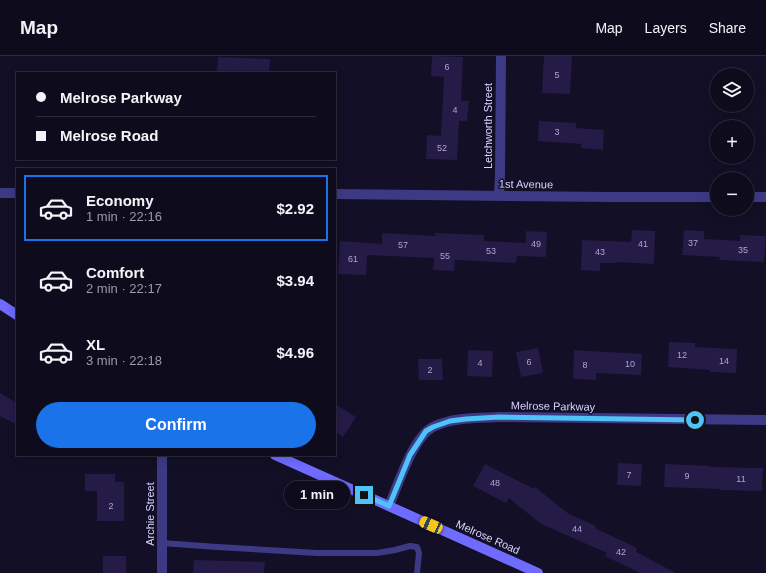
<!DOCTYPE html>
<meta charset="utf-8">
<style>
:root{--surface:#0e0b1c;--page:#1c1929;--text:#f1f3f6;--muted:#9b9ba3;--line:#2e2b3b;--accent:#1a73e8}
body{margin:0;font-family:Arial,sans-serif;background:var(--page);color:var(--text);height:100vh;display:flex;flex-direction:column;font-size:15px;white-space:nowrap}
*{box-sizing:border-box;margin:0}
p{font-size:13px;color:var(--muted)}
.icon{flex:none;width:22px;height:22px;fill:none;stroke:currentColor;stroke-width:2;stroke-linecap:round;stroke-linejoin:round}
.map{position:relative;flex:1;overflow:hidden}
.panel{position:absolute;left:16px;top:112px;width:320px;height:288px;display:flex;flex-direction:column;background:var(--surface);border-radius:0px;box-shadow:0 2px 10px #0003,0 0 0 1px var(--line)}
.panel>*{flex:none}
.top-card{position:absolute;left:16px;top:16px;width:320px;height:88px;border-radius:0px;box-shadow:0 2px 10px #0003,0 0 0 1px var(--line);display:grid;align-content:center;height:88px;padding:0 20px;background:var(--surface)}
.buttons{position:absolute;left:710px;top:12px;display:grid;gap:8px}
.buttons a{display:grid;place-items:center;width:44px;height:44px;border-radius:50%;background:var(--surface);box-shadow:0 2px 10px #0003,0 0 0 1px var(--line);font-size:20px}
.end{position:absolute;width:18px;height:18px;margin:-9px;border:5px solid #4fc3f7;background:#111;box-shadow:0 0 0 2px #111}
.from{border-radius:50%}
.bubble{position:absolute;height:28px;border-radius:14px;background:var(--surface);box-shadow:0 2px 10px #0003,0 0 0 1px var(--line);font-size:13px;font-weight:800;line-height:28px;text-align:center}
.car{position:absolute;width:12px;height:24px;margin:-12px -6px;border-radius:5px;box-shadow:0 0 3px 1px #0007;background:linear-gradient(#f5c518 24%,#345 0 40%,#f5c518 0 76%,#345 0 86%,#f5c518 0)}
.top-card b{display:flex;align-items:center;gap:14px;height:38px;font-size:15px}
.top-card b+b{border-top:1px solid var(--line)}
.top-card i{width:10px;height:10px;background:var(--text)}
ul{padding:7px 0 0;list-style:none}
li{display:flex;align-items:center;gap:12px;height:66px;margin:0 8px 6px;padding:0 12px;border:2px solid transparent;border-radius:0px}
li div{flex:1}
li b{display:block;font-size:15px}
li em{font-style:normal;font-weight:800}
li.selected{border-color:var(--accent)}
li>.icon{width:36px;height:36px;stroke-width:1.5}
.cta{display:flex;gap:8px;margin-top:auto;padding:8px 20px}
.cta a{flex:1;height:46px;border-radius:24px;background:var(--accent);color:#fff;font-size:16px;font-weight:800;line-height:46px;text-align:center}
header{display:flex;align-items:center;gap:24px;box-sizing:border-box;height:56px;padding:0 20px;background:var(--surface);border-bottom:1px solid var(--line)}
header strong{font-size:19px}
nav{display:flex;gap:22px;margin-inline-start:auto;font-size:14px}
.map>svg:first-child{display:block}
.building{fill:#241b47}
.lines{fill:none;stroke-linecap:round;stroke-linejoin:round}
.lane{stroke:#3d3a85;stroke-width:6}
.street{stroke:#3d3a85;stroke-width:10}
.secondary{stroke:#6f6bff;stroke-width:10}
.route{stroke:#4fc3f7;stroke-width:5}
.labels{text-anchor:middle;stroke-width:3;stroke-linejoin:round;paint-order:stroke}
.number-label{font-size:9px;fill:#aca6d1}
.street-label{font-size:11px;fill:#d9d4ff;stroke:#130f26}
</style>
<header>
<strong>Map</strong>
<nav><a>Map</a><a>Layers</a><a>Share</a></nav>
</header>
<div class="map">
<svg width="766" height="517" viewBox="0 0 766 517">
<rect width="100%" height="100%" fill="#130f26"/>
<path class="building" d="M432 0 463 1 461 45H469L467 65H459L457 104 426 103 427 79 441 80 444 21 431 20Z
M544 0H572L570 38 542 37Z
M218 1 270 3 269 17H217Z
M539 65 576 67V72L604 74 603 94 581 92 582 88 538 85Z
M632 174 655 175 654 208 617 206V207H600V215L581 214 582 184 631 186Z
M684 174 704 175V183L740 185V179L766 180 764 206 719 204 720 201 682 199Z
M526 175 547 176 546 201 517 200 516 207 455 204 454 215 433 214 434 202 367 199 366 219 338 218 340 185 382 188V177L435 180V177L484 179V185L526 187Z
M669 286 695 287V291L737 293 736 317 710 316V314L668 311Z
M538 292 543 317 521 321 516 296Z
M468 294 493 295 492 321 467 320Z
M574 294 642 298 641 319 596 317V324L573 323Z
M418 303H442L443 324H419Z
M0 337 17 347V369L0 360Z
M335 348 356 361 343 381 335 376Z
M618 407 642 408 641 430 617 429Z
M485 408 534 433 535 431 569 458 596 470 595 472 637 492 636 496 676 517H640L605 500 607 497 541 468 509 442 506 447 473 430Z
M665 408 710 410V411L763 412 762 435 720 434V433L664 431Z
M85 418H115V426H124V465H97V435H85Z
M103 500H126V517H103Z
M194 504 265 506 264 517H193Z"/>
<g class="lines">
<path class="lane" d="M162 487 217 491 317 497H377L395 494 410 490 417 491 419 497 417 517"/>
<path class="street" d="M0 137H17
M335 138 610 141H717
M499 140 500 119 501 0
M747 141H766
M389 450C398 429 413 381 433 371 453 361 478 362 499 361L766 364
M162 517V399"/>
<path class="secondary" d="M0 248 17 259
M275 399 538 517"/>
</g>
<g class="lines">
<path class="route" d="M364 439 389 450 410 399 426 375 433 371 450 365 466 363 499 361 695 364"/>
</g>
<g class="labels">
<g class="number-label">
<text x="447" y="14">6</text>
<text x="557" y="22">5</text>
<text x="455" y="57">4</text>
<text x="557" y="79">3</text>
<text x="442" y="95">52</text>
<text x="693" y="190">37</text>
<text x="536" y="191">49</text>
<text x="643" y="191">41</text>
<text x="403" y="192">57</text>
<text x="743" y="197">35</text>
<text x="491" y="198">53</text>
<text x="600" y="199">43</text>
<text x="445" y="203">55</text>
<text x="353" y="206">61</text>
<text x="682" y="302">12</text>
<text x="724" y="308">14</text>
<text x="529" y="309">6</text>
<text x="480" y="310">4</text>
<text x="630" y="311">10</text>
<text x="585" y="312">8</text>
<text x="430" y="317">2</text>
<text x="629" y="422">7</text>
<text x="687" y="423">9</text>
<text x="741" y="426">11</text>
<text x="495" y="430">48</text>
<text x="111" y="453">2</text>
<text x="577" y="476">44</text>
<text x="621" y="499">42</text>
</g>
<g class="street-label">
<text transform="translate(488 70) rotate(-90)" y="4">Letchworth Street</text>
<text transform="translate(526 128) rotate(1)" y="4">1st Avenue</text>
<text transform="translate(553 350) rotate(1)" y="4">Melrose Parkway</text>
<text transform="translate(150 458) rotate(-90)" y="4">Archie Street</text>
<text transform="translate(488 481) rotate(24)" y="4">Melrose Road</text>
</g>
</g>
</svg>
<div class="buttons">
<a><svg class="icon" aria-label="layers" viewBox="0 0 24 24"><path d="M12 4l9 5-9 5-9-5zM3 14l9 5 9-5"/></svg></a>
<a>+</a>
<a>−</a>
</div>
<i class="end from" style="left:695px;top:364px"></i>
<i class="end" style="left:364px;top:439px"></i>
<div class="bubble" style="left:284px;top:425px;width:66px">1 min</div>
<i class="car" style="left:431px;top:469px;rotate:294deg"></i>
<div class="top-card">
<b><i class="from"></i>Melrose Parkway</b>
<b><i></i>Melrose Road</b>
</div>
<section class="panel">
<ul>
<li class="selected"><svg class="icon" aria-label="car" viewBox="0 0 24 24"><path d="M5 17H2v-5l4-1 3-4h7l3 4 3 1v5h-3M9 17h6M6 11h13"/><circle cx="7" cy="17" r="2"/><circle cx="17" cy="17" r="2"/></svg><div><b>Economy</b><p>1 min · 22:16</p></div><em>$2.92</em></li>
<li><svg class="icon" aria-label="car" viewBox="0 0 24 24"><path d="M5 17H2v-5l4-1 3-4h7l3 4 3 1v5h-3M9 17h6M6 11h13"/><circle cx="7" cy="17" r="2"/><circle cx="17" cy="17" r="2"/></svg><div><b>Comfort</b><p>2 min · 22:17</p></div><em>$3.94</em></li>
<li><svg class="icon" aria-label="car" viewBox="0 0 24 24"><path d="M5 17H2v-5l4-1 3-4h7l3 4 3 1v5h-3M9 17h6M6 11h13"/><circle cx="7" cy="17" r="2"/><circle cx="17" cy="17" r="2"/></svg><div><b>XL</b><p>3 min · 22:18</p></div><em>$4.96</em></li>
</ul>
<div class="cta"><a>Confirm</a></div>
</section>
</div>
